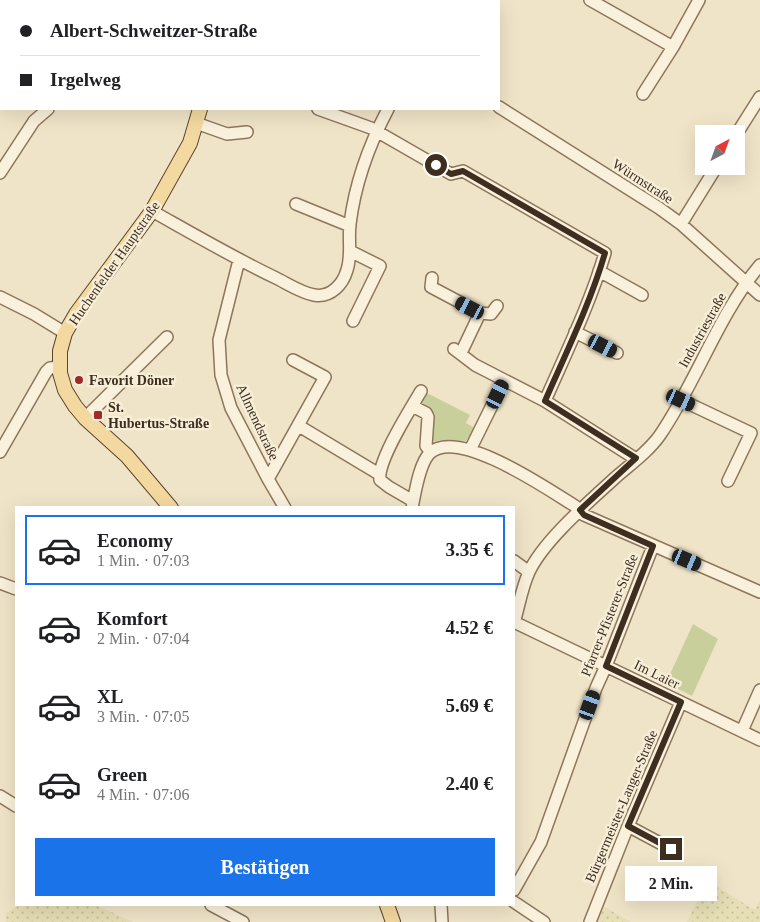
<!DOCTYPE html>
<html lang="de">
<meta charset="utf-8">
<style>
:root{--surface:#fff;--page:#f2f2f2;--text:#202124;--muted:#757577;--line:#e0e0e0;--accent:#1a73e8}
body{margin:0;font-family:Georgia,serif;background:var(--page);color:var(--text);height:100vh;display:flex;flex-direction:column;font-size:19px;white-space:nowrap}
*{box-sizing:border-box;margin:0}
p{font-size:16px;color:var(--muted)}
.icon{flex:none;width:28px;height:28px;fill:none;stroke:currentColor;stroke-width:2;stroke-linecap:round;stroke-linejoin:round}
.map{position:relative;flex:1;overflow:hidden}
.panel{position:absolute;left:15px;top:506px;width:500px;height:400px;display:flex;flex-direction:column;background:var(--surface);border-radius:0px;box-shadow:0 5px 20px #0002}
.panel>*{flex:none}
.guide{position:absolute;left:0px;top:0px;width:500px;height:110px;box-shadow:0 5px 20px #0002;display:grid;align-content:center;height:110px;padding:0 20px;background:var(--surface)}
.needle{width:32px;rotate:41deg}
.fabs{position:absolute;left:695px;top:125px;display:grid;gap:10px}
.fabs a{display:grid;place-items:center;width:50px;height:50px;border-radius:0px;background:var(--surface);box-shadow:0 5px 20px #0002;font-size:25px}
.end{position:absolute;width:22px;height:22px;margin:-11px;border:6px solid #3d2e20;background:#fff;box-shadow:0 0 0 2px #fff}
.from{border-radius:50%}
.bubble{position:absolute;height:35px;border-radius:0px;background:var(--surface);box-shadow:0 5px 20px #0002;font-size:16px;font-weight:800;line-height:35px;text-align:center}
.car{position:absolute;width:15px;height:30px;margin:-15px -8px;border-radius:6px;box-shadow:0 0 4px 1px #0007;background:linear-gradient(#222 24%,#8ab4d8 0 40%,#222 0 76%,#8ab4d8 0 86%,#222 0)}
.guide b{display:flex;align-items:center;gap:18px;height:48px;font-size:19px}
.guide b+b{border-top:1px solid var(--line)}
.guide i{width:12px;height:12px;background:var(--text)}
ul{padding:9px 0 0;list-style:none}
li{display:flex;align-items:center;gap:15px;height:70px;margin:0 10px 8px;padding:0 10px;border:2px solid transparent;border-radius:0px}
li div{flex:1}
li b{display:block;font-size:19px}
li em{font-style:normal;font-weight:800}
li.current{border-color:var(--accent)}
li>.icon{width:45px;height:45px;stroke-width:1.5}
.cta{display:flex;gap:10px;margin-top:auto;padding:10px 20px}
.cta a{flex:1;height:58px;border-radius:0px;background:var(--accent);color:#fff;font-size:20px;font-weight:800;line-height:58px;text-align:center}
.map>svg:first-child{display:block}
.farmland{fill:url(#farmland-dots)}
.park{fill:#c9cf9b}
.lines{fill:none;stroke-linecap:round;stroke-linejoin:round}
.minor-casing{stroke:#8d765c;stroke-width:14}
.major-casing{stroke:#5b4430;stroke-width:16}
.minor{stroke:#faf1dc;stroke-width:11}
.major{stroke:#f3d9a0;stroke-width:14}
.route{stroke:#3d2e20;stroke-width:6}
.poi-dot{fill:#9e2a2b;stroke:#f7eed8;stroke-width:2}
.labels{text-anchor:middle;stroke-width:5;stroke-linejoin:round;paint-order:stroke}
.street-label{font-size:14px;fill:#3d2e20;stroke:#f7eed8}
.poi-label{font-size:14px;font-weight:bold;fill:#3d2e20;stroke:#f7eed8;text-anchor:start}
</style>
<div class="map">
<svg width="760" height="922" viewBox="0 0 760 922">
<defs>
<pattern id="farmland-dots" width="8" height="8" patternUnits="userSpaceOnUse" patternTransform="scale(1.25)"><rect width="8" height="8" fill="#e6deb5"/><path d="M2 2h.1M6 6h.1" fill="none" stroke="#c6bf9b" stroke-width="1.8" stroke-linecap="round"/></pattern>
</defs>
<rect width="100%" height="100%" fill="#f0e4c8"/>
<path class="farmland" d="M707 881 755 910 760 900V922H687Z
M19 905H96L133 922H6V913Z
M603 906 631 922H596Z"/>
<path class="park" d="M425 392 470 415 466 423 473 427V431L466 441 441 440 432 442 435 414 418 404Z
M693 624 718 639 692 696 666 683Z"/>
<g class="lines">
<defs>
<path id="minor" d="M286 0 289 1
M590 0 673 47
M139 1V0
M454 1 455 0
M643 94 673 47 699 0
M499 107 659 208 681 224 760 295
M318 109 371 128 451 174 463 171 605 253C590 304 566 353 545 401
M196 123 227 134 247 132
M736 135 760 97
M0 173 34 121 48 109
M296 204 350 226
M152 211C193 234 234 258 276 278 288 284 302 293 314 295 331 298 343 284 347 270 352 255 348 239 350 224 355 183 369 145 388 109
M681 224 717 166
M350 251 380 266 353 321
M239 260 219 340 221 375 231 408 268 479 285 508
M599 271 642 295
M432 278 431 287 480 313 491 314 497 306
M0 297 34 314 65 333
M575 332 617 353
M454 349 475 365 545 401 636 459
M461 353 480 313
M681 400 751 433 728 481
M412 406 426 413 428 417 426 446 431 452
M85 418 167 337
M299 426 379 474
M470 450 504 381
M0 452 46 372 50 368 59 367
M268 479 325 377 293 360
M413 501 389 487 380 480C377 461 410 410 421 391
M412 508C415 494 419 463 430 453 458 427 549 490 575 506L584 515 760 592
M514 561 529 572
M0 583 16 589
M514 622 760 740
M514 623C519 606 522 587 529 572 544 540 590 501 616 477 631 464 649 451 660 435 697 381 718 315 760 265
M742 731 760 690
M0 796 16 806
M628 826 671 849
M514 890 541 842 596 688 606 666 653 546
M514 902 544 922
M211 905 243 922
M441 905 442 922
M590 922 628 826 681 702"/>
<path id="major" d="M223 1V0
M171 508 127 456 85 418 75 406 65 390 60 373V351L65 333 76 314 152 211 190 143 200 109
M387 905 393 922"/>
</defs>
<use href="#minor" class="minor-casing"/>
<use href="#major" class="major-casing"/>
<use href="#minor" class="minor"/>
<use href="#major" class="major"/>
</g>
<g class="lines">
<path class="route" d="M436 165 451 174 463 171 605 253C590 304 566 353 545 401L636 458 580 510 584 515 653 546 606 666 681 702 628 826 671 849"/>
</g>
<g class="poi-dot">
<circle cx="79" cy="380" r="5"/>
<rect x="93" y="410" width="10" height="10" rx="2.5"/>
</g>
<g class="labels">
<g class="street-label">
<text transform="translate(643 181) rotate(33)" y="5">Würmstraße</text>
<text transform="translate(114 263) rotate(-55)" y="5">Huchenfelder Hauptstraße</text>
<text transform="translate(702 330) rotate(-61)" y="5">Industriestraße</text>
<text transform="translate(258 422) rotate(65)" y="5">Allmendstraße</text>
<text transform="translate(609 615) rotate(-68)" y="5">Pfarrer-Pfisterer-Straße</text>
<text transform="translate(657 674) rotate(26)" y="5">Im Laier</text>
<text transform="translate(621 806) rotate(-67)" y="5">Bürgermeister-Langer-Straße</text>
</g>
<g class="poi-label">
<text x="89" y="385">Favorit Döner</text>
<text x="108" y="412">St.<tspan x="108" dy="16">Hubertus-Straße</tspan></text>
</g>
</g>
</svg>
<div class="fabs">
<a><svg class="needle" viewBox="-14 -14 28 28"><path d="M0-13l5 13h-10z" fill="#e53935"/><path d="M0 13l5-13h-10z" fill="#757577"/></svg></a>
</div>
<i class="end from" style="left:436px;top:165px"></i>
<i class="end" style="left:671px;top:849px"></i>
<div class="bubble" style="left:625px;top:866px;width:92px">2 Min.</div>
<i class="car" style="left:470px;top:308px;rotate:297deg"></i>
<i class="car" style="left:603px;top:346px;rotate:117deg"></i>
<i class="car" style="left:498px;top:394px;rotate:26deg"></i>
<i class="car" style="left:681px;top:400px;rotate:115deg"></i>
<i class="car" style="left:687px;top:560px;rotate:113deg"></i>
<i class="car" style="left:590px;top:705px;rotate:20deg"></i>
<div class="guide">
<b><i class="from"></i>Albert-Schweitzer-Straße</b>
<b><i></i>Irgelweg</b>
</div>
<section class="panel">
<ul>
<li class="current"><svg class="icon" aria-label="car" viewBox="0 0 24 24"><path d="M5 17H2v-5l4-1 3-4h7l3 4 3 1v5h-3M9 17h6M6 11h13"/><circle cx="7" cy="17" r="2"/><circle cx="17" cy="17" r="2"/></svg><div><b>Economy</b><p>1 Min. · 07:03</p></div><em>3.35 €</em></li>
<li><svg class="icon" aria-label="car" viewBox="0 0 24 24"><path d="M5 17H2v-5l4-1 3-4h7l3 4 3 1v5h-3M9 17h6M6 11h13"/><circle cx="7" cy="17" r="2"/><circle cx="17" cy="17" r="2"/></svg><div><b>Komfort</b><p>2 Min. · 07:04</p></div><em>4.52 €</em></li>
<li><svg class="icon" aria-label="car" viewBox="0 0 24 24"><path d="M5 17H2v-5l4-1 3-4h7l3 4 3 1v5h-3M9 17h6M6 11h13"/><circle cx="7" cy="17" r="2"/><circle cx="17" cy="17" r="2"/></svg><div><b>XL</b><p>3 Min. · 07:05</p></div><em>5.69 €</em></li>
<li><svg class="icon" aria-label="car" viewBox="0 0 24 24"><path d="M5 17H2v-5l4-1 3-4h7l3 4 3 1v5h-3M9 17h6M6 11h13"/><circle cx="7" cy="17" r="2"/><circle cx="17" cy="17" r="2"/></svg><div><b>Green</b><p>4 Min. · 07:06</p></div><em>2.40 €</em></li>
</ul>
<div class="cta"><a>Bestätigen</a></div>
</section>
</div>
